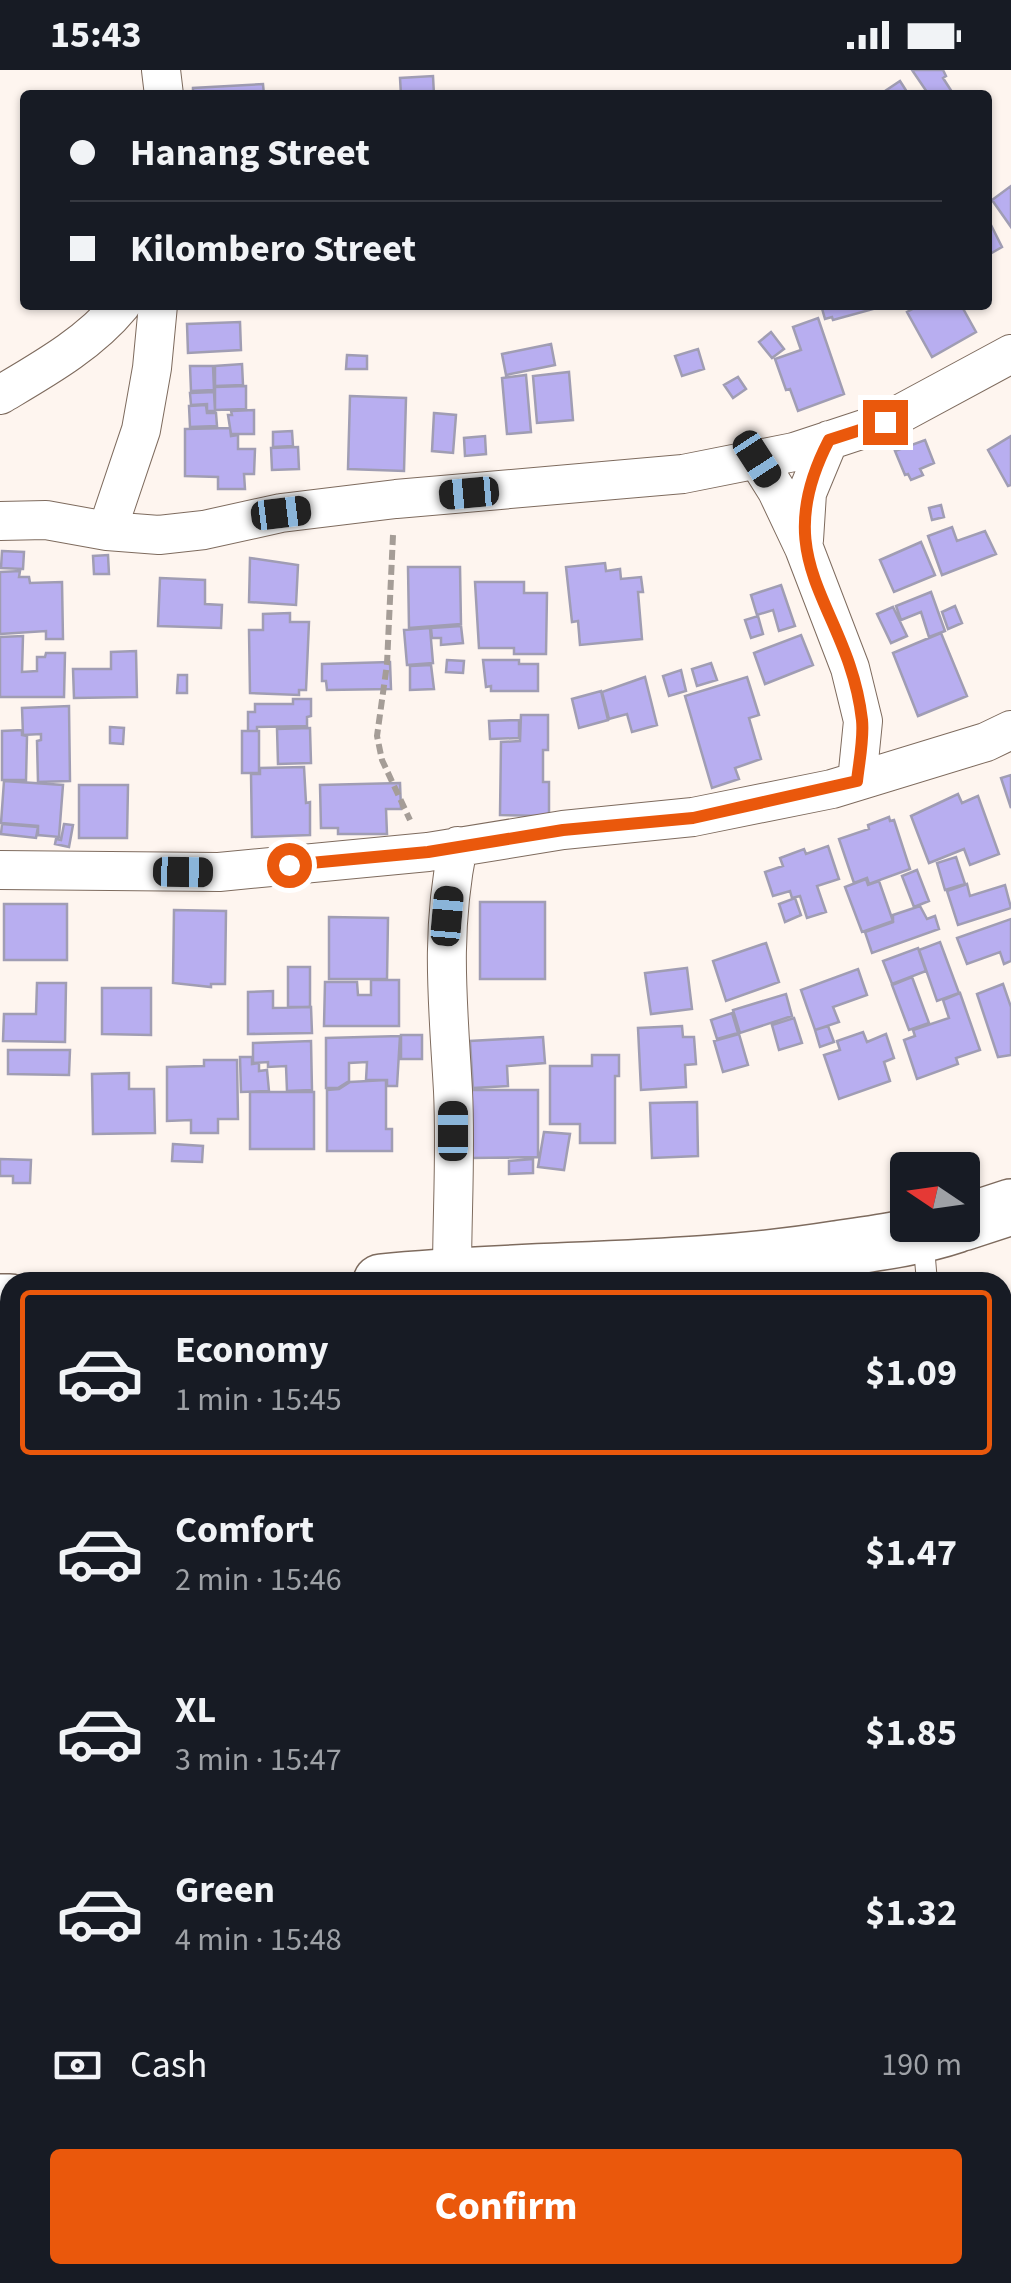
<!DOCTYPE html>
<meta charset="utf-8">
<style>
:root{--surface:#171b24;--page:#20242c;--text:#f1f3f6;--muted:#9ea1a6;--line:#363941;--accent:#ea580c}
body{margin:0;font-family:"Source Sans 3",sans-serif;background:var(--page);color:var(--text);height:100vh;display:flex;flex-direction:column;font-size:38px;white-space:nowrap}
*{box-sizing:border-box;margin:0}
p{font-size:32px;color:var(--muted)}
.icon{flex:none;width:55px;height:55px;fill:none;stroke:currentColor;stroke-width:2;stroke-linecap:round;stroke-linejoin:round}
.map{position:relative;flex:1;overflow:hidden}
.details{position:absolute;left:0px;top:1202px;width:1012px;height:1012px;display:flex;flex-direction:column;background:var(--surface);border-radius:30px 30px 0 0;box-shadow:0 2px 8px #0004}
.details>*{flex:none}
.banner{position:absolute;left:20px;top:20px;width:972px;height:220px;border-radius:10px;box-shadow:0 2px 8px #0004;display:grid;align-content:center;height:220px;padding:0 50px;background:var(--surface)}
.needle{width:65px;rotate:283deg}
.controls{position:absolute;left:890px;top:1082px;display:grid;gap:20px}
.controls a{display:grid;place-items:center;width:90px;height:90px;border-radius:10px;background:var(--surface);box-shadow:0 2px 8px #0004;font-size:50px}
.end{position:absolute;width:45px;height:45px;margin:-22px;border:12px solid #ea580c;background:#fff;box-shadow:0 0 0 5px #fff}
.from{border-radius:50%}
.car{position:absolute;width:30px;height:60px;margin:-30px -15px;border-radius:12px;box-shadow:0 0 8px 2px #0007;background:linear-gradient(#222 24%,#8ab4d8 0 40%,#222 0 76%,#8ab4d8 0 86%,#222 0)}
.banner b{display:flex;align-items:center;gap:35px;height:95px;font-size:38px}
.banner b+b{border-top:2px solid var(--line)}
.banner i{width:25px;height:25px;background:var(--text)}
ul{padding:18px 0 0;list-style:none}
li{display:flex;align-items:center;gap:30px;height:165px;margin:0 20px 15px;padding:0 30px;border:5px solid transparent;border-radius:10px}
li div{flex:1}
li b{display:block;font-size:38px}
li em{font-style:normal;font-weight:700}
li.current{border-color:var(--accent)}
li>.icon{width:90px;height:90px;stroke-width:1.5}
.pay{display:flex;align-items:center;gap:25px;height:110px;padding:0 50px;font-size:38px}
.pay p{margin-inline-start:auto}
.primary-button{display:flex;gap:20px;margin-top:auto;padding:20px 50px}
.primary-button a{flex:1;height:115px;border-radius:10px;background:var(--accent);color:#fff;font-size:40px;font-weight:700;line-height:115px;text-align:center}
.status{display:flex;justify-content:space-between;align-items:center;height:70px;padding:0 50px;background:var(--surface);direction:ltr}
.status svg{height:28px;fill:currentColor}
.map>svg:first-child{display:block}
.green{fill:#c7efb2}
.building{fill:#b8aef0;stroke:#a09db3;stroke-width:2.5}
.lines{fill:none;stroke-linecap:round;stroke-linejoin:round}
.lane-casing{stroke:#7e6b5e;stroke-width:22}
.street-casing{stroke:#7e6b5e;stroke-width:40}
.primary-casing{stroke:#7e6b5e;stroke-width:58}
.path{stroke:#a59d97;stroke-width:6;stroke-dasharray:10 5;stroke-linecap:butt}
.lane{stroke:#fff;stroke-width:20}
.street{stroke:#fff;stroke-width:38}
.primary{stroke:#fff;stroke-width:55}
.route{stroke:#ea580c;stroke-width:12}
</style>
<div class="status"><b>15:43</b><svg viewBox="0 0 49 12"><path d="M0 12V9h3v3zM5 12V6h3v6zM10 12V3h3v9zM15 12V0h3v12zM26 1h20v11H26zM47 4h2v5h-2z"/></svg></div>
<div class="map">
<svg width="1011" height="2213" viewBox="0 0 1011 2213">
<rect width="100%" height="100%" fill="#fef5ef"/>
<path class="green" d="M1003 2144 1011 2145V2213H563L565 2205H1002Z"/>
<path class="building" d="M912 0H943L946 6 943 8 954 25H929Z
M433 6 434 25H401L400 8Z
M900 11 909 25H879Z
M263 14 264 25H193V18Z
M1011 116V157L992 130Z
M988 149 1002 177 988 185Z
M821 235H876L877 238 833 250 832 247 825 249Z
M920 235H961L976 262 932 287 907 242Z
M818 248 844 324 798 341 790 319 786 320 775 289 801 280 793 257Z
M240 252 241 280 188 283 187 254Z
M771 262 784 279 772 288 759 272Z
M551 274 555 295 506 305 502 284Z
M698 279 704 299 682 306 675 286Z
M347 285 367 286V299H346Z
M242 294 243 315 215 316V296Z
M190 296H213L214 320 191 321Z
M569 302 573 350 537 353 533 306Z
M526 305 531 362 507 364 502 308Z
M738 307 746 319 733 328 724 315Z
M246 316V339L215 340V317Z
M214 322 215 341H207V334L191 335 190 323Z
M350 326 406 328 404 401 348 399Z
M206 335 207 343H216L217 356 190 357 189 336Z
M254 340V364H231L228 345H232L231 341Z
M434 343 456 345 453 383 432 381Z
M230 358 231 366 238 365V379H255L254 404H244L245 419H218V407L185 406V359Z
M292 361 293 376 273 377V362Z
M485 366 486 384 465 386 464 368Z
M1011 366V415L1008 416 988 380Z
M925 370 934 393 920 399 923 405 911 410 908 404 905 405 895 381Z
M298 377 299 399 272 400 271 378Z
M941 435 944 447 932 450 929 438Z
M952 457 957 471 985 461 996 484 942 505 928 466Z
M921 472 935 505 894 522 880 490Z
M2 481 24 482 23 499 1 498Z
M108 485 109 504H94L93 486Z
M250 488 298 495 296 535 249 532Z
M605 493 606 501 620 499 621 509 641 507 643 522H638L642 569 580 575 578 551 572 552 566 497Z
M408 497H460L461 554 409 558Z
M20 501 19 507H29L30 513 62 512 63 569H46V561L0 564V502Z
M160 508 205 510V534L222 535 221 558 158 556Z
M475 512H524V523H547L546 584H514V578H479Z
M781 515 795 556 779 561 773 540 757 545 751 525Z
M931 522 945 561 929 567 921 542 901 550 896 536Z
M955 536 962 553 948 559 942 542Z
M893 537 907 566 891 573 877 544Z
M290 543V552H309L306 620H299V625L250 623 249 560H263V544Z
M758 546 763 564 751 568 745 550Z
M461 556 463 573 441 575V568H432L431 558Z
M430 558 433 593 407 595 404 560Z
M941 563 967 626 918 646 893 583Z
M801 565 813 595 765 614 754 583Z
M23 566 22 602 37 601V587H45L46 583H65L64 627H0V567Z
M136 581 137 627 74 628 73 599H111V582Z
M447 590 464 591 463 603 446 602Z
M483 590H519V594H538V621H491V616L486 617Z
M390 592 391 619 327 620 326 611H322V594Z
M711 593 717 610 697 616 692 599Z
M431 595 434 619 410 620V596Z
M681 600 686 621 669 626 663 606Z
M178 605H187V623H177Z
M645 607 657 655 632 662 627 644 609 649 602 622Z
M747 607 759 645 749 648 761 689 735 698 739 709 712 718 685 626Z
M601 621 608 650 579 658 572 629Z
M293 629H311V646L307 647V656L257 657V661H248V642H255V634H293Z
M69 636 70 711 38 712 37 671 41 670V664L23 665 22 638Z
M521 645H548V680H543V712H549V746L500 745 501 672 520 671Z
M519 650V668L490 669 489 651Z
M110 657 124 658 123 674 110 673Z
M310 658 311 693 278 694 277 659Z
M22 660V665L27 666 26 710H2V661Z
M242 661H259V703H242Z
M304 697 306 733 310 732V765L252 767 251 704H260V698Z
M1011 705V738L1001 708Z
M4 711 63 715 59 767 38 765V756L1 753Z
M400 713 401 739H386L387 764H338V758H321L320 715Z
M79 715H128L127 768H79Z
M958 724 962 733 978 726 999 784 970 795 964 779 929 793 911 746Z
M889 747 890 751 894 750 910 799 869 814 867 808 854 813 839 769 869 759 868 755Z
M2 754 38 757 36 768 1 764Z
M64 754 73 755 69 777 55 774 56 769 61 770Z
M828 776 839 809 817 816 826 842 807 848 800 826 792 828 790 821 773 826 765 802 783 796 780 788 804 779 806 784Z
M956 787 965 814 945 820 937 793Z
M917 800 929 831 914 837 902 806Z
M866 809 868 815 879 811 893 851 862 862 845 817Z
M967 814 970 826 1005 815 1011 838 958 855 947 821Z
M795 828 801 845 785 852 779 834Z
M480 832H545V909H480Z
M4 834H67V890H4Z
M920 836 927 849 935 846 939 859 872 883 865 862 893 852V845Z
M174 840 226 841 225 914H211V917L173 913Z
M329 847 388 848 387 909H329Z
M1011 849V891L1004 894 1000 882 967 894 957 868Z
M940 872 959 923 937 931 919 880Z
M766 873 779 912 726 931 713 891Z
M918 878 926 901 892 914 883 891Z
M288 897H310V937H288Z
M687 898 692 939 651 944 645 903Z
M858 899 867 925 833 937 839 952 815 960 801 920Z
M912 907 929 953 909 960 892 915Z
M371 910H399V956H324L325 912H357L358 925H371Z
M37 913H66L65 972 3 971 4 944H36Z
M1003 914 1011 937V985L998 987 977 924Z
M102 918H151V965L102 964Z
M273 921V938L311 937 312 963 248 964V922Z
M960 923 980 980 956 988 958 994 917 1009 904 970 915 966 913 960 949 948 943 930Z
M786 924 792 946 740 963 733 940Z
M732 943 738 963 717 969 711 950Z
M794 948 802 973 779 980 772 955Z
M682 956 683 967H694L696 994 685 995 686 1017 641 1020 638 958Z
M828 956 834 972 820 977 815 960Z
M863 962 867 972 886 964 894 988 884 992 890 1011 839 1029 824 985 840 980 837 971Z
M739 964 748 995 723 1002 714 971Z
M401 965H422V989H401Z
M400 966 397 1016H387V1010H366L367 992 349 993V1011L338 1018H326V968Z
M543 967 545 993 507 996 508 1016 473 1018 470 971Z
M311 971 312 1020 287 1021 286 996 268 997V992L253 993V973Z
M8 980H70L69 1005 8 1004Z
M592 985H619V1006H615V1073H580V1054H550V996H592Z
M240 987H252V994L259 993V1001L267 1000 269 1021 241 1022Z
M204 990H237L238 1049H218V1063H191V1050L167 1051V997L204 996Z
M129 1003V1019H154L155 1063 93 1064 92 1004Z
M386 1010V1059H392V1081H327V1020L339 1019 350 1012Z
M471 1020H538V1087L471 1088Z
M250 1022H314V1079H250Z
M697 1032 698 1086 652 1088 650 1033Z
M544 1062 570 1064 564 1100 538 1097Z
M173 1074 203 1076 202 1092 172 1091Z
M0 1089 31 1090 30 1113H13V1106H0Z
M533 1089V1103L509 1104V1091Z
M0 1372H10L9 1442H0Z
M0 1579H10V1644H0Z
M3 1947 10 1949V2040L0 2037V1960Z
M0 2128 10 2130V2173L0 2171Z
M0 2178 10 2180V2205H38L36 2213H0Z
M190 2205H240L239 2213H189Z
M253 2205H289L288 2213H251Z"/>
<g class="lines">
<defs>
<path id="lane" d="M923 1166 927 1212
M1002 2031 1011 2062"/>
<path id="street" d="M161 0 164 25
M0 325C42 300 89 274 121 235
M757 389 777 421 804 478 850 598 863 651 857 711
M0 451 46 450 107 461 141 360 152 298 158 235
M107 461 159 465 204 460 281 443 396 429 683 404 794 382 885 352 1011 284
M804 470 807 423 829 370
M0 800 219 802 428 782 563 760 693 747 832 719 986 672 1011 660
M452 1205C452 1144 456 1082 453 1021 448 932 440 865 458 776
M0 1719 10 1718
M154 2213 155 2205"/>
<path id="primary" d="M962 1153 1011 1137
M381 1212C532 1197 686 1203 836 1179 877 1173 917 1168 956 1155
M0 1232H10"/>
</defs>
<use href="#lane" class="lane-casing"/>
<use href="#street" class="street-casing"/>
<use href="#primary" class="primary-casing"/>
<path class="path" d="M393 465 387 594 377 666 382 690 410 750
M1002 1323 1011 1325
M1002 2152 1011 2153
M462 2205 465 2213
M622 2205 629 2213
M838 2205 841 2213
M335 2213 339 2205
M453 2213V2205"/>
<use href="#lane" class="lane"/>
<use href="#street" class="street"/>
<use href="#primary" class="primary"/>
</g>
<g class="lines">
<path class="route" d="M289 795 428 782 563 760 693 748 857 711C859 692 864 669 862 650 849 535 764 495 829 370L885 352"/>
</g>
</svg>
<div class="controls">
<a><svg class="needle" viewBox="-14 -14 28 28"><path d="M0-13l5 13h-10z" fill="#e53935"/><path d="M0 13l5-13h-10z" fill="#9ea1a6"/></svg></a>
</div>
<i class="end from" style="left:289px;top:795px"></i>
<i class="end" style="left:885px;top:352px"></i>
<i class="car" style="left:757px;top:389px;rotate:147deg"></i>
<i class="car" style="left:469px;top:423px;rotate:265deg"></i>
<i class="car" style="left:281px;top:443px;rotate:83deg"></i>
<i class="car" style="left:183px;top:802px;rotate:91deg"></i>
<i class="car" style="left:447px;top:846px;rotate:5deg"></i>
<i class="car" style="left:453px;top:1061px;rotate:0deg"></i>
<div class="banner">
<b><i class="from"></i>Hanang Street</b>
<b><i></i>Kilombero Street</b>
</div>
<section class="details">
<ul>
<li class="current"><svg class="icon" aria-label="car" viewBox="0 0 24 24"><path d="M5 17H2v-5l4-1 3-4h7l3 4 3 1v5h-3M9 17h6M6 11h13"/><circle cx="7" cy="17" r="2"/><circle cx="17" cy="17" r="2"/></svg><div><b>Economy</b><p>1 min · 15:45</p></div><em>$1.09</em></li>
<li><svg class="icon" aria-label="car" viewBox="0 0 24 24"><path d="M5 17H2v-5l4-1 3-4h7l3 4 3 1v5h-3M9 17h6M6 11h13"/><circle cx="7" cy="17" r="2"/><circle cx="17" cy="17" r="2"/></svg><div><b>Comfort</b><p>2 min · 15:46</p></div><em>$1.47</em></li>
<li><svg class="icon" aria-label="car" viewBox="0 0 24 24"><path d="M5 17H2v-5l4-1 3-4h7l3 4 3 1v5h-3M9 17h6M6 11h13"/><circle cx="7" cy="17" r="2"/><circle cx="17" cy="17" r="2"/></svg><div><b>XL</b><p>3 min · 15:47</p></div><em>$1.85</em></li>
<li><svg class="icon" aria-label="car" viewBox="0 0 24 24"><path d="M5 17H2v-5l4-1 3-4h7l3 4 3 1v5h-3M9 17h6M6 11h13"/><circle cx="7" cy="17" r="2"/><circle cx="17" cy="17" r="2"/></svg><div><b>Green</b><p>4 min · 15:48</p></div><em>$1.32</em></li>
</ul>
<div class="pay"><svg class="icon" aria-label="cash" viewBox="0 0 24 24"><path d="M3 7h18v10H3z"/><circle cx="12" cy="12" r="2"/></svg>Cash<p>190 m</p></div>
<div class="primary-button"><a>Confirm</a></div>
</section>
</div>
